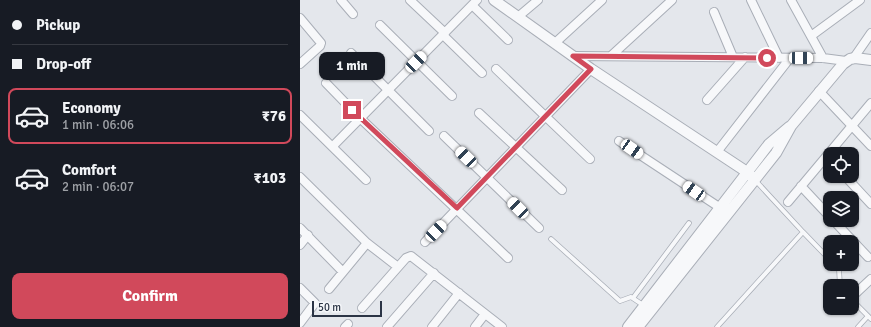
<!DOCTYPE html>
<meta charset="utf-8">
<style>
:root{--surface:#171b24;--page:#242831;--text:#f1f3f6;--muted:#9ea1a6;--line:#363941;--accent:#d1495b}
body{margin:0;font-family:Signika,sans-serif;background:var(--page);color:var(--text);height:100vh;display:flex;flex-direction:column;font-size:15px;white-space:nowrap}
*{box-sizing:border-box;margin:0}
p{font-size:13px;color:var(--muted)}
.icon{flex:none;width:22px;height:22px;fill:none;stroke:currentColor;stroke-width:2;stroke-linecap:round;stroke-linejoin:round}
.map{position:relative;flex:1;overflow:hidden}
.panel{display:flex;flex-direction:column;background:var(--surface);width:300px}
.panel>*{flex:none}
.guide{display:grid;align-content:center;height:88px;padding:0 12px;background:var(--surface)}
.tools{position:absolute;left:523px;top:147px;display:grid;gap:8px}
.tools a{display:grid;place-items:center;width:36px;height:36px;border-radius:8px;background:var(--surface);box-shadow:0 1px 3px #0004;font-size:20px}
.scale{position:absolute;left:12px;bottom:10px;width:70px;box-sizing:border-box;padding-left:4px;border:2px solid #2b3445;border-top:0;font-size:11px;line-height:14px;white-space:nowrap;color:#2b3445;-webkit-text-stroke:3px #f4f6f9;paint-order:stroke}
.end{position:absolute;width:18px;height:18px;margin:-9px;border:5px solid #d1495b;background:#fff;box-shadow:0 0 0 2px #fff}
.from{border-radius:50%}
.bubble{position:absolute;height:28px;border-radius:8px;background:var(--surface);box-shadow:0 1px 3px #0004;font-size:13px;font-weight:700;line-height:28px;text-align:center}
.car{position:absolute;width:12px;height:24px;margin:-12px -6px;border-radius:5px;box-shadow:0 0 3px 1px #0007;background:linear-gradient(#fff 24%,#345 0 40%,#fff 0 76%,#345 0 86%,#fff 0)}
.guide b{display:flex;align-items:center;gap:14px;height:38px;font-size:15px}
.guide b+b{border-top:1px solid var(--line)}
.guide i{width:10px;height:10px;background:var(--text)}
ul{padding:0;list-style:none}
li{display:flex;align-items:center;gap:12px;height:56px;margin:0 8px 6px;padding:0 4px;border:2px solid transparent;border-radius:8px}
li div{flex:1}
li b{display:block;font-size:15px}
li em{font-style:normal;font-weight:700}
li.current{border-color:var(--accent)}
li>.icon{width:36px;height:36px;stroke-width:1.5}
.action{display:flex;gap:8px;margin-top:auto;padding:8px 12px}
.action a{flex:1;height:46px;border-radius:8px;background:var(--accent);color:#fff;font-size:16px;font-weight:700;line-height:46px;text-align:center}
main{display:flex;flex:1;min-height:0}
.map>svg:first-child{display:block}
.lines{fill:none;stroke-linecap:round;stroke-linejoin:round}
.service-casing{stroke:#a9aeb7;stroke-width:5.5}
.minor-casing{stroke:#a9aeb7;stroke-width:10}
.tertiary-casing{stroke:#a9aeb7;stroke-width:12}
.service{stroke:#f7f8fa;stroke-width:4}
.minor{stroke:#f7f8fa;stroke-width:8}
.tertiary{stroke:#f7f8fa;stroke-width:10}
.route{stroke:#d1495b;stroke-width:5}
</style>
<main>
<section class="panel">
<div class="guide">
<b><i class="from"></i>Pickup</b>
<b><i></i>Drop-off</b>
</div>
<ul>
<li class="current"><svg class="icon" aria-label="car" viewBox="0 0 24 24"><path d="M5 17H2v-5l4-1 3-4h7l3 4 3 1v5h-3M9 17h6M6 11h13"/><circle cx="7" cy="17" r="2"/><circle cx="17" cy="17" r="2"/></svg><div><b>Economy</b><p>1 min · 06:06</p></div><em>₹76</em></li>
<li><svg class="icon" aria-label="car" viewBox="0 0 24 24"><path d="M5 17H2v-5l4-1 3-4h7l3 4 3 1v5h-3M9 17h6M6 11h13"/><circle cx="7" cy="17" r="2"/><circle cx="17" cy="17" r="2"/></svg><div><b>Comfort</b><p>2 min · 06:07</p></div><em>₹103</em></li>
</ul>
<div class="action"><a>Confirm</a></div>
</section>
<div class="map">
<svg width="571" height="327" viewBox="0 0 571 327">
<rect width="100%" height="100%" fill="#e4e7ec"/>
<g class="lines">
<defs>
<path id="service" d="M503 232 530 260
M251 239 320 301 331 297 343 305
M534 264 539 269 540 286
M333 298 389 223
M552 300 571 319
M417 327 503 232 455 180
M558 327 568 316"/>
<path id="minor" d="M41 0 53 14
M110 0 145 33
M451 0 479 58
M491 0 523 58
M172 5 208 40
M414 12 433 57
M219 16 238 0
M0 18 21 43 20 46 0 64
M80 25 152 96
M143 35 182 73
M511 36 560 0
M255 43 302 0
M51 53 129 131
M312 55 372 0
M273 56 523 58 546 61
M553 59 571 33
M196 69 290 159
M26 83 61 119 208 258
M519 91 571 146
M407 100 445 57
M179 113 262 190
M0 115 66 180
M144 136 239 228
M319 141 419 207
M33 146 177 0
M417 152 490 58
M545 176 571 204
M0 177 67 243 98 267
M501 186 530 217
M488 202 571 103
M533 220 568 257
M0 228 43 272
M125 242 291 69
M0 245 8 235
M0 288 15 303 0 323
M29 289 67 243
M556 293 571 279
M62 308 106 258 111 256 202 327
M45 327 48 324
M87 327 134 273
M132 327 159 293
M175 327 185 314"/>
<path id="tertiary" d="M194 0 291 69 447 172 454 179
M328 327 469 144 489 127
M338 327 476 153 491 126 543 64 550 59 555 58 571 60"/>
</defs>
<use href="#service" class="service-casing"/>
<use href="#minor" class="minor-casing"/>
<use href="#tertiary" class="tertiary-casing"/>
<use href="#service" class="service"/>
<use href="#minor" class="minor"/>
<use href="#tertiary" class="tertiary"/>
</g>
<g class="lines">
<path class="route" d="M52 110 157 208 291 69 273 56 467 58"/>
</g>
</svg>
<div class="tools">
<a><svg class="icon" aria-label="locate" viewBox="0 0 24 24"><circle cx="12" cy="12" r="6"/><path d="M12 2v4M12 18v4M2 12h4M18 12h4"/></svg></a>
<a><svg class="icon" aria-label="layers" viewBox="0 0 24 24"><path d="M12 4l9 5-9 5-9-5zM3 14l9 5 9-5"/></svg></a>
<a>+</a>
<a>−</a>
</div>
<div class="scale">50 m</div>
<i class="end from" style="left:467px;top:58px"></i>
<i class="end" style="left:52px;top:110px"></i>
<div class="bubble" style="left:19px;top:52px;width:66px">1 min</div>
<i class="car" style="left:501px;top:58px;rotate:91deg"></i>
<i class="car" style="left:116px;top:62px;rotate:45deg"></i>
<i class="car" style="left:332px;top:149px;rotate:124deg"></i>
<i class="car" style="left:166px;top:157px;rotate:314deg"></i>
<i class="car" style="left:394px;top:191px;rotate:304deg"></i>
<i class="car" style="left:218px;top:208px;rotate:315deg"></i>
<i class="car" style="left:136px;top:231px;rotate:44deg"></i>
</div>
</main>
